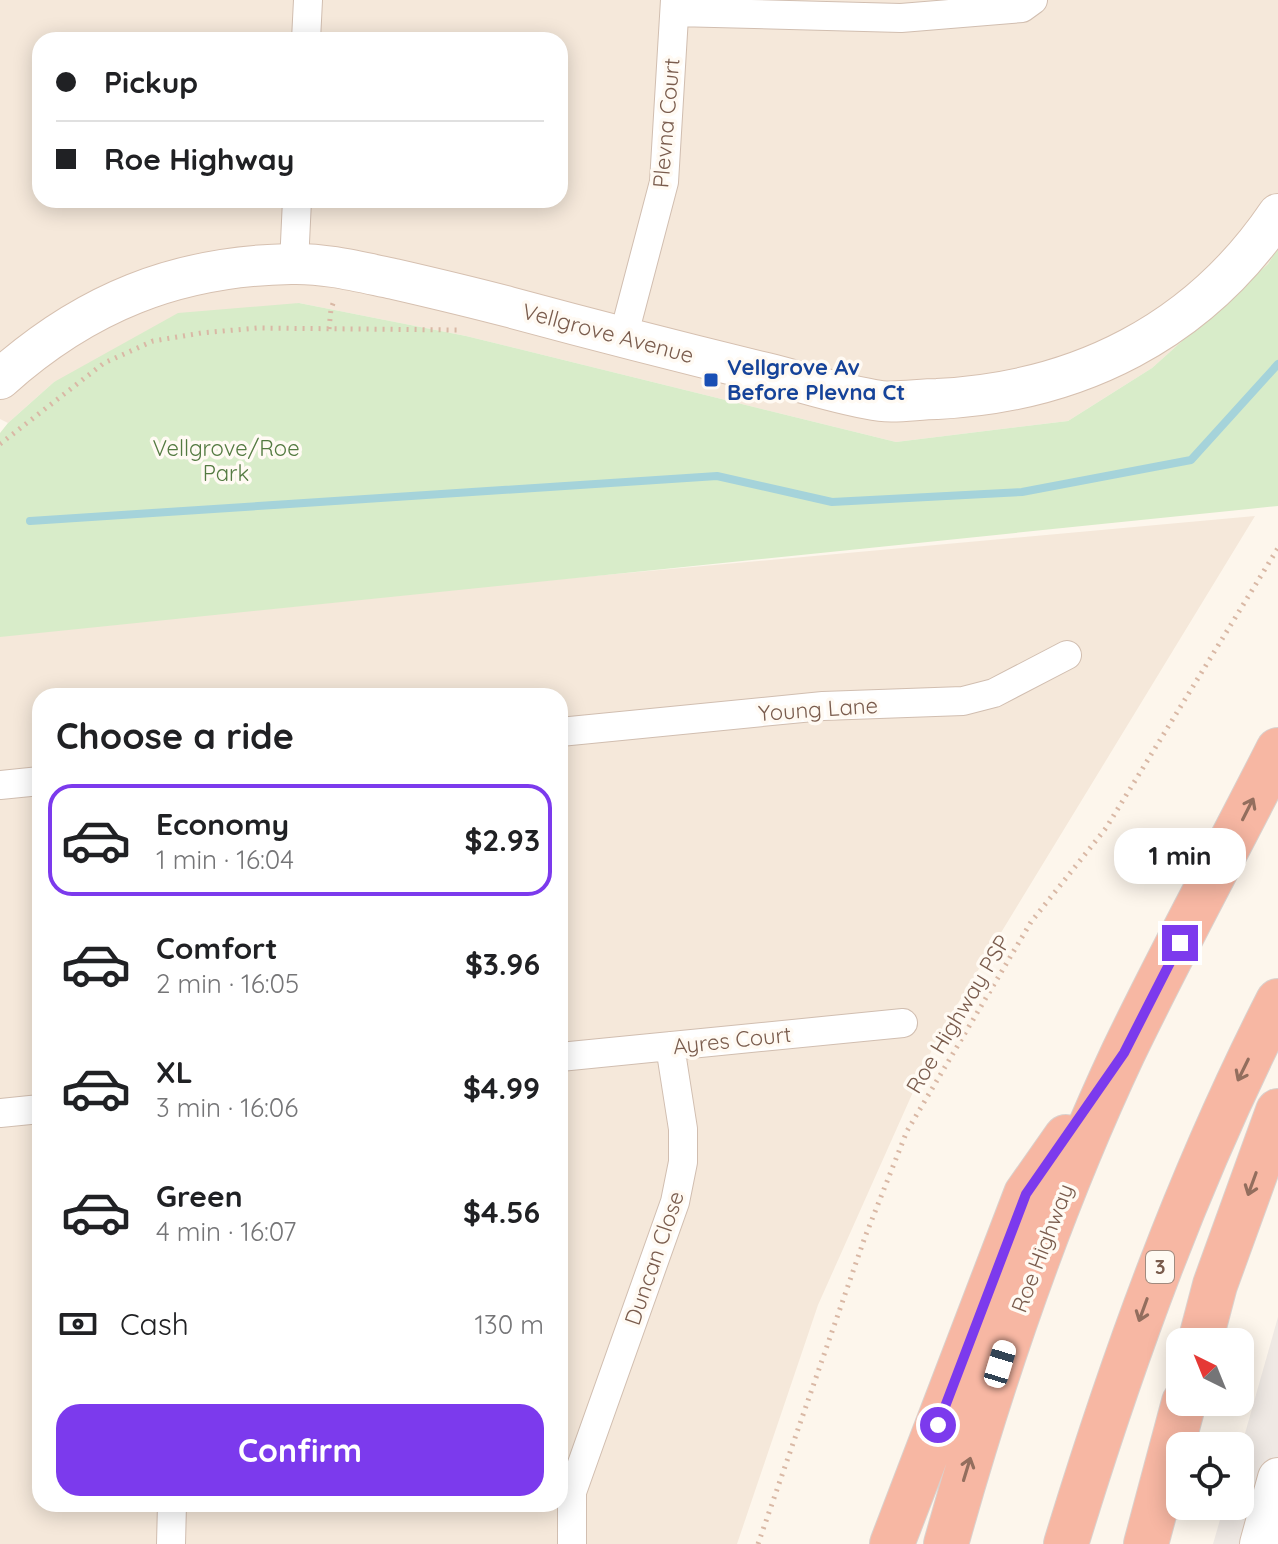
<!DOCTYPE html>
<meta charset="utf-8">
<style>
:root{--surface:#fff;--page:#f2f2f2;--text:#202124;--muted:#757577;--line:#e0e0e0;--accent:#7c3aed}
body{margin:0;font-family:Quicksand,sans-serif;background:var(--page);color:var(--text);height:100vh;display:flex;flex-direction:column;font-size:30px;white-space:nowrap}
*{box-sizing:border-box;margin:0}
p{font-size:26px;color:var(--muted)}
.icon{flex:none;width:44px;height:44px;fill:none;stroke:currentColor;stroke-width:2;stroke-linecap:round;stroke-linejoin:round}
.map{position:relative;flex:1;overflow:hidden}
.side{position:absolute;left:32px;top:688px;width:536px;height:824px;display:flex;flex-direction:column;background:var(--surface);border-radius:24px;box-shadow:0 4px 20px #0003}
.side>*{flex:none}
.banner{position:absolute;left:32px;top:32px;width:536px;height:176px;border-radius:24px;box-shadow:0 4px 20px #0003;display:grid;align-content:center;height:176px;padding:0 24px;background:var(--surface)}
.needle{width:52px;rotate:317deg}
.fabs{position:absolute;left:1166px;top:1328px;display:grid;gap:16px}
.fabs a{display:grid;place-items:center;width:88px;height:88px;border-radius:16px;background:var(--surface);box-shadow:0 4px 20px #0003;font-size:40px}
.end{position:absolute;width:36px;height:36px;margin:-18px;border:10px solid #7c3aed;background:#fff;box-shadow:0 0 0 4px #fff}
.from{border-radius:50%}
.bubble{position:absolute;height:56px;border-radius:24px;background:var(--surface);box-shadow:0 4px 20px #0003;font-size:26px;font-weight:700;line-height:56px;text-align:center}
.car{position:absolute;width:24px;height:48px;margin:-24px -12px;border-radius:10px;box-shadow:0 0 6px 2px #0007;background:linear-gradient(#fff 24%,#345 0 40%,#fff 0 76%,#345 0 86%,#fff 0)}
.banner b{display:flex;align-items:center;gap:28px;height:76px;font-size:30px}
.banner b+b{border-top:2px solid var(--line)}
.banner i{width:20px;height:20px;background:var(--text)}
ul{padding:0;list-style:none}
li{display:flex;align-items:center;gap:24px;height:112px;margin:0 16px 12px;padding:0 8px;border:4px solid transparent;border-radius:24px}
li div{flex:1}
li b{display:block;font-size:30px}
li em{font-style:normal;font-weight:700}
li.on{border-color:var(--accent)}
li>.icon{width:72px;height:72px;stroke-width:1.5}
h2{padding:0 24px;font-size:36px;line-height:96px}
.pay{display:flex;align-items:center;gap:20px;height:88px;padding:0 24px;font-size:30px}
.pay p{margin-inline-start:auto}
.button{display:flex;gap:16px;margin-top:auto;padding:16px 24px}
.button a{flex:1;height:92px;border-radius:24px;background:var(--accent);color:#fff;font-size:32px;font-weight:700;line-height:92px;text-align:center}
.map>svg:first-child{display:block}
.residential{fill:#f5e8da;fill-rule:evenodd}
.industrial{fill:#efe9e4}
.green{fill:#d8ecc9}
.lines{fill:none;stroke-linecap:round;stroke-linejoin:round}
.stream{stroke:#a5d3da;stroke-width:8}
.street-casing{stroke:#d1beb0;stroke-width:30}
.secondary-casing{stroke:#d6c0b0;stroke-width:42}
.highway-casing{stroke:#dad1cd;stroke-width:46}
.path{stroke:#d9b8a5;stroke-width:5;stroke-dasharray:2 6;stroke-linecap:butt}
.street{stroke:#fff;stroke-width:28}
.secondary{stroke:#fff;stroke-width:40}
.highway{stroke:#f7b7a3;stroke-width:44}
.oneway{stroke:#936e5e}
.route{stroke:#7c3aed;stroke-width:10}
.transit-dot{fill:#1a4fb4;stroke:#fffaf3;stroke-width:3}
.labels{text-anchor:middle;stroke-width:7;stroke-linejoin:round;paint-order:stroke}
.shield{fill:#fffaf3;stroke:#a28b7f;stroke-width:2}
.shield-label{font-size:20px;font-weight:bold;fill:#7a5c4d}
.street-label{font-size:22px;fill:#7a5c4d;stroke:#fffaf3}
.transit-label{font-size:22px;font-weight:bold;fill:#164399;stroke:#fffaf3;text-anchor:start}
.park-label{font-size:22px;fill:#537a41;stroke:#fffaf3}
</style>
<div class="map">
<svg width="1278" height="1544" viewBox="0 0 1278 1544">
<rect width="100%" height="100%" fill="#fdf6ec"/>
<path class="residential" d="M0 0H1278V248L1268 264 1152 368 1068 421 896 442 466 336 299 303 54 382 8 423 0 419ZM40 40H560V200H40Z
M1255 516 938 1036 818 1305 737 1544H0V630ZM40 696H560V1504H40Z"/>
<path class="industrial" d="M1278 1317V1544H1213L1224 1506H1240V1451Z"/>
<path class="green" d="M1278 248V506L0 637V433L8 423 54 382 178 313 299 303 466 336 896 442 1068 421 1152 368 1268 264Z"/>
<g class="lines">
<path class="stream" d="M30 521 717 476 832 502 1022 492 1191 460 1278 364"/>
<defs>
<path id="street" d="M675 12 901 18 1022 8 1033 0
M306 40 308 0
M294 264 297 200
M623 338 664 182 675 0
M560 732 823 706 963 701 994 693 1067 655
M0 785 40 781
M560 1057 903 1023
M0 1113 40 1109
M171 1544 172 1504
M572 1544V1492L675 1202 683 1162V1129L670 1046"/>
<path id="secondary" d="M0 379C85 303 176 266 291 264 326 263 360 272 394 279 433 288 471 297 509 307 594 330 680 352 766 373 803 382 843 396 881 401 899 403 919 399 937 399 1078 392 1198 332 1278 214
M1260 1544 1278 1478"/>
<path id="highway" d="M1200 1342 1215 1285 1278 1111
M892 1544 1026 1194 1066 1137
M946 1544C993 1376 1049 1211 1123 1053 1172 951 1227 851 1278 750
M1066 1544C1123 1358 1189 1175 1278 1001
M1146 1544 1184 1402"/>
</defs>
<use href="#street" class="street-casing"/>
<use href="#secondary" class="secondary-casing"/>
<use href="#highway" class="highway-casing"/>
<path class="path" d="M329 329 331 309 335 298
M0 444 104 363 153 341 201 333 257 328 457 330
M758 1544 865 1237 907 1131 1031 922 1106 828 1278 548"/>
<use href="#street" class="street"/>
<use href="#secondary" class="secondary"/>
<use href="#highway" class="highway"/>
</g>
<defs><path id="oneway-shaft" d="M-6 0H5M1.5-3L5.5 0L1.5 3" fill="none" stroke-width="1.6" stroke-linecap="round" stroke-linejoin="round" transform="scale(2)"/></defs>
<g class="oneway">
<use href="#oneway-shaft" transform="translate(1248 809) rotate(-63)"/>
<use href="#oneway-shaft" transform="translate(1243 1070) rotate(116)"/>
<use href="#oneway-shaft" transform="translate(1252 1184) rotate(110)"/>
<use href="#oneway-shaft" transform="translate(1143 1310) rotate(110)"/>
<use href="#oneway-shaft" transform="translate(967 1469) rotate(-73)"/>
</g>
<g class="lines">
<path class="route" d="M938 1425 1026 1194 1124 1053 1180 943"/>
</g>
<rect class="transit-dot" x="703" y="372" width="16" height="16" rx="4"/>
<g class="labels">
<rect class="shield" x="1146" y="1251" width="28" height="32" rx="6"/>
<g class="shield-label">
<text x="1160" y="1274">3</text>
</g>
<g class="street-label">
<text transform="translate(666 123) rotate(-85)" y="8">Plevna Court</text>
<text transform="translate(608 333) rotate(15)" y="8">Vellgrove Avenue</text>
<text transform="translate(818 709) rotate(-4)" y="8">Young Lane</text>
<text transform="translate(958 1014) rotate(-59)" y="8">Roe Highway PSP</text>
<text transform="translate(732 1040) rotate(-6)" y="8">Ayres Court</text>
<text transform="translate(1042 1248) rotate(-69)" y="8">Roe Highway</text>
<text transform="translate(654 1258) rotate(-71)" y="8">Duncan Close</text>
</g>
<g class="transit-label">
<text x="727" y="375">Vellgrove Av<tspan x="727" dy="25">Before Plevna Ct</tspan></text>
</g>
<g class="park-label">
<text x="226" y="456">Vellgrove/Roe<tspan x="226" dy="25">Park</tspan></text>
</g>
</g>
</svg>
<div class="fabs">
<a><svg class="needle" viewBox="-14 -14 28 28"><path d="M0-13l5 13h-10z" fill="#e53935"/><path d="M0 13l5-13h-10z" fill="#757577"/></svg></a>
<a><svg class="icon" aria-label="locate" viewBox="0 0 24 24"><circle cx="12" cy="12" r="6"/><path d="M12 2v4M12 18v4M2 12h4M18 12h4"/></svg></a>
</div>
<i class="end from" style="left:938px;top:1425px"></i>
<i class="end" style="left:1180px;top:943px"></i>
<div class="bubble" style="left:1114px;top:828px;width:132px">1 min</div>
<i class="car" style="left:1000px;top:1364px;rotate:17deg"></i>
<div class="banner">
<b><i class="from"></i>Pickup</b>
<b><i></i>Roe Highway</b>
</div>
<section class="side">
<h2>Choose a ride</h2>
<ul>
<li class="on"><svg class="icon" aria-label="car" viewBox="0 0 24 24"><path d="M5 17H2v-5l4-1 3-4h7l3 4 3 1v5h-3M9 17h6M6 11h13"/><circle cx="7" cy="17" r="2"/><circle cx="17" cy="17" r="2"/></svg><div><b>Economy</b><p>1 min · 16:04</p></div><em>$2.93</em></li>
<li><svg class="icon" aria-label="car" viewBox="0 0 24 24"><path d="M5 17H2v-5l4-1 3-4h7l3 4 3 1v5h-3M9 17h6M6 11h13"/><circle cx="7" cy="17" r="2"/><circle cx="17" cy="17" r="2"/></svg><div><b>Comfort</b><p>2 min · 16:05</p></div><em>$3.96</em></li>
<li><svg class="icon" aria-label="car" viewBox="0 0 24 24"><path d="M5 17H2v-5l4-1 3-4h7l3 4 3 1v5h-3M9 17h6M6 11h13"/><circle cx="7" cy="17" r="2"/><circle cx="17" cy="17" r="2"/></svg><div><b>XL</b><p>3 min · 16:06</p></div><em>$4.99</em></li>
<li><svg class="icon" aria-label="car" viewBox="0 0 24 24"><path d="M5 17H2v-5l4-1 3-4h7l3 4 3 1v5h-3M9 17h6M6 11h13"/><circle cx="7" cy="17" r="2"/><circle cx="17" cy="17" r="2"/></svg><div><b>Green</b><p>4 min · 16:07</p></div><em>$4.56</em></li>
</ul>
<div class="pay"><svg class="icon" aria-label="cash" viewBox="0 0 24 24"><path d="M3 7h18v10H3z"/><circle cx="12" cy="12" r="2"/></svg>Cash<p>130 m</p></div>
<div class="button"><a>Confirm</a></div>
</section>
</div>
